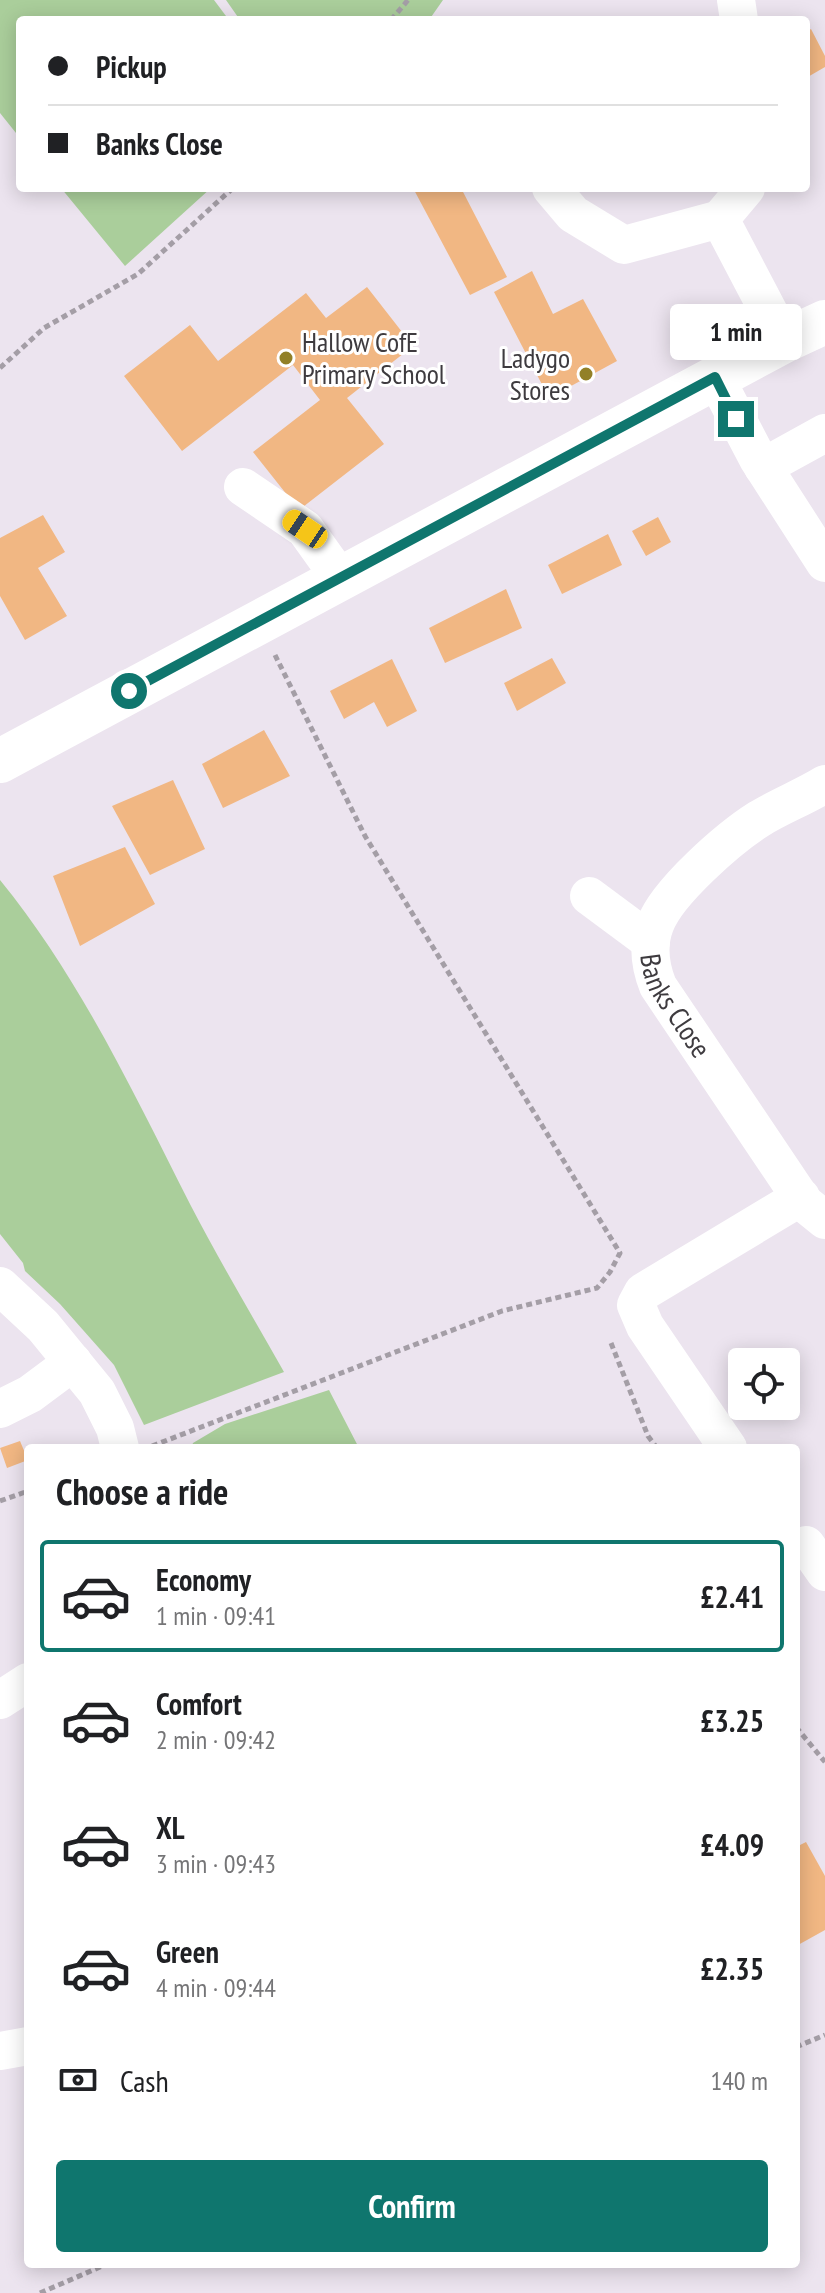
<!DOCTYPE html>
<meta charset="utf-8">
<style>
:root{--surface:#fff;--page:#f2f2f2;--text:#202124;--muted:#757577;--line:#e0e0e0;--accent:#0f766e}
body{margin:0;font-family:"PT Sans Narrow",sans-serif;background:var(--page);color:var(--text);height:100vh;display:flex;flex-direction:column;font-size:30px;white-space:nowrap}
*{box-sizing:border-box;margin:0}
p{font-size:26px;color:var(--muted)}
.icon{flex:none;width:44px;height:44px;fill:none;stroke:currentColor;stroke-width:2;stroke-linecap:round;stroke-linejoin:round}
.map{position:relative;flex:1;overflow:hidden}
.panel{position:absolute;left:24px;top:1444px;width:776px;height:824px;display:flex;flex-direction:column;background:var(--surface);border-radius:8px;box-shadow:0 4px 20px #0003}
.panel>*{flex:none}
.top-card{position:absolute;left:16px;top:16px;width:794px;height:176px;border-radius:8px;box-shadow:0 4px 20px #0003;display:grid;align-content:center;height:176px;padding:0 32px;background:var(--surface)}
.fabs{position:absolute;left:728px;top:1348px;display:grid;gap:16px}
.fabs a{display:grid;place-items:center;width:72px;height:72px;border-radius:8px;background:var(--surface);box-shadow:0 4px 20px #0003;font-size:40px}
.end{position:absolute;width:36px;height:36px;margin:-18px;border:10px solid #0f766e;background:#fff;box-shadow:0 0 0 4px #fff}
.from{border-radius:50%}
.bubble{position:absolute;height:56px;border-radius:8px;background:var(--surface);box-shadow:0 4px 20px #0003;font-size:26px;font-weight:600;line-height:56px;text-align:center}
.car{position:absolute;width:24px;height:48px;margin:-24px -12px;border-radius:10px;box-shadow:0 0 6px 2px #0007;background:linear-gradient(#f5c518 24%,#345 0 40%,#f5c518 0 76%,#345 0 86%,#f5c518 0)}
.top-card b{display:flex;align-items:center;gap:28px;height:76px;font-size:30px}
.top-card b+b{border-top:2px solid var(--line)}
.top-card i{width:20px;height:20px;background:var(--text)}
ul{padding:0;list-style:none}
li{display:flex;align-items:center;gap:24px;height:112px;margin:0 16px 12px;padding:0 16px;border:4px solid transparent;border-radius:8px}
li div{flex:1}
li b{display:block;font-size:30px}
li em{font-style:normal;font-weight:600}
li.on{border-color:var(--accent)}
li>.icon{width:72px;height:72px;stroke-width:1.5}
h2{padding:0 32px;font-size:36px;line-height:96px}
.pay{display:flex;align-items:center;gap:20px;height:88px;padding:0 32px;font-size:30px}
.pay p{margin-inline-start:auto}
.button{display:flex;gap:16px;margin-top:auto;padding:16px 32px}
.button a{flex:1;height:92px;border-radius:8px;background:var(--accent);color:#fff;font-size:32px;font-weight:600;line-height:92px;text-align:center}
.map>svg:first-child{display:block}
.green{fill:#aace9b}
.building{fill:#f1b783}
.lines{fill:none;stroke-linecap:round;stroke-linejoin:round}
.path{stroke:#a49ea6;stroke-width:5;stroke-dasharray:6 4;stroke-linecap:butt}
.minor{stroke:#fff;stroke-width:38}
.major{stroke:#fff;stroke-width:44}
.route{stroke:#0f766e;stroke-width:10}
.poi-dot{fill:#928027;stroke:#fff;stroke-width:3}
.labels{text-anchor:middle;stroke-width:6;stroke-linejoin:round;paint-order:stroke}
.poi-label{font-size:28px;fill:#3e3b3f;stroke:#fff;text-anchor:start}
.street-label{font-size:28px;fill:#3e3b3f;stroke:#fff}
</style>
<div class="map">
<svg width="825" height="2293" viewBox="0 0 825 2293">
<rect width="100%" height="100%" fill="#ece4ef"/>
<path class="green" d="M0 0H214L229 20H20V138L0 113Z
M226 0H443L429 20H240Z
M61 188H211L125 266Z
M0 880C80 978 134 1094 191 1206 220 1262 253 1317 284 1372L144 1425 114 1365 60 1304 25 1271 23 1263 0 1234Z
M329 1390 359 1448H191L193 1443 225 1424Z"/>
<path class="building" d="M811 29 825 56V67L806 78V32Z
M413 188H461L507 277 470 295Z
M532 271 553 314 583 299 617 361 549 398 494 292Z
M367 287 413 346 347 398 384 444 299 510 253 452 320 400 293 365 182 451 124 376 190 325 218 361 306 293 326 318Z
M43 515 65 552 38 568 67 616 25 640 0 596V538Z
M658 517 671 542 646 556 632 531Z
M608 534 622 565 562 594 548 565Z
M506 589 522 628 445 663 429 628Z
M552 658 566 683 517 711 504 683Z
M392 659 417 711 387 727 374 702 344 719 330 691Z
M264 730 290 776 223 808 202 764Z
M173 780 205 849 150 875 112 806Z
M125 847 155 904 80 946 53 876Z
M20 1441 28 1460 7 1468 0 1448Z
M806 1842 825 1876V1930L798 1945 796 1941V1847Z"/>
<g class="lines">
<path class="path" d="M391 20 408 0
M0 368 44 328 138 274 233 188
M611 1343 648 1436 657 1448
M152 1446 502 1311 597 1288 610 1272 620 1253 365 836 275 655
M0 1501 28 1491
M796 1727 825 1762
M796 2047 825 2035
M40 2293 107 2264"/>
<g class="minor">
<path d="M736 0 739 20"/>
<path d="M551 188 573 214 624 245 720 219"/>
<path d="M746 188 720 219 784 341"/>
<path d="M715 377 758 459 825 563"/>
<path d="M763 467 825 433"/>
<path d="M243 487 305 529 340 578"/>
<path id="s1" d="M825 784C804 797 780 806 759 819 729 838 667 892 655 925 647 946 650 966 658 986L804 1203 825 1220"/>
<path d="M589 896 651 942"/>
<path d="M0 1286 43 1326 97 1392 115 1428 120 1448"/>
<path d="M0 1409 30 1394 73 1362"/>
<path d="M728 1448 645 1326 636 1305 643 1292 801 1197"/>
<path d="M806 1545 825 1572"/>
<path d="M0 1700 28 1682"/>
<path d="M0 2051 28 2046"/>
</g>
<path class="major" d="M0 761 784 341 825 322"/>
</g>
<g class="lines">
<path class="route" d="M129 691 715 377 736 419"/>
</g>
<g class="poi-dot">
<circle cx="286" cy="358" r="8"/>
<circle cx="586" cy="374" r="8"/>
</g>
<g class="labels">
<g class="poi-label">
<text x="302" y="352">Hallow CofE<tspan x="302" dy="32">Primary School</tspan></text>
<text x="570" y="368" text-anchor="end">Ladygo<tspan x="570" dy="32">Stores</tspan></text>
</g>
<g class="street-label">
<text dy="10" stroke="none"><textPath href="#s1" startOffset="312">Banks Close</textPath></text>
</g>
</g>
</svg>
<div class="fabs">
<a><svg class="icon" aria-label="locate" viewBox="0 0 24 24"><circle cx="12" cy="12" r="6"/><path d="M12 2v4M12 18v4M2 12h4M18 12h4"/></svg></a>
</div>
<i class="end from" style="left:129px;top:691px"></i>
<i class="end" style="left:736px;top:419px"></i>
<div class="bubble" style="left:670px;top:304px;width:132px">1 min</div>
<i class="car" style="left:305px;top:529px;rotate:304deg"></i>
<div class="top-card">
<b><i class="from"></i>Pickup</b>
<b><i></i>Banks Close</b>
</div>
<section class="panel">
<h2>Choose a ride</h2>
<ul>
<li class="on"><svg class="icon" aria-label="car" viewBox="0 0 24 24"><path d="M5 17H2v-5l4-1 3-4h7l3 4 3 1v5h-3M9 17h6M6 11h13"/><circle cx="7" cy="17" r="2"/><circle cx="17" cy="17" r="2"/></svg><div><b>Economy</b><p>1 min · 09:41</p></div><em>£2.41</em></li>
<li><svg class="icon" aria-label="car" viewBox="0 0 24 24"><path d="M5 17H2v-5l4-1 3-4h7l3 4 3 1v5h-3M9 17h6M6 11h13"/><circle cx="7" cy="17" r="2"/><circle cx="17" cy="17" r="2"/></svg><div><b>Comfort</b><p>2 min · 09:42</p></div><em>£3.25</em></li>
<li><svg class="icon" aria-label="car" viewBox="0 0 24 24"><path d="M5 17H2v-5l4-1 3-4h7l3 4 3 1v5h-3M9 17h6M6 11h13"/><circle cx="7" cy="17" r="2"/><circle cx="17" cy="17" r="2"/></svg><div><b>XL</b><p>3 min · 09:43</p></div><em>£4.09</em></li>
<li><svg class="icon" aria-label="car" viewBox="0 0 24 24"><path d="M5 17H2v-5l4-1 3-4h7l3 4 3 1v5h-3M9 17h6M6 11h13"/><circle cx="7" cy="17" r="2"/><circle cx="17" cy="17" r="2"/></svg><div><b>Green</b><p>4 min · 09:44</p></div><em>£2.35</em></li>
</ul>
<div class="pay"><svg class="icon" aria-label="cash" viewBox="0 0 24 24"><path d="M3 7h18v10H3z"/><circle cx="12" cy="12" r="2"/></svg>Cash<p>140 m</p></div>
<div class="button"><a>Confirm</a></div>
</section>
</div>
